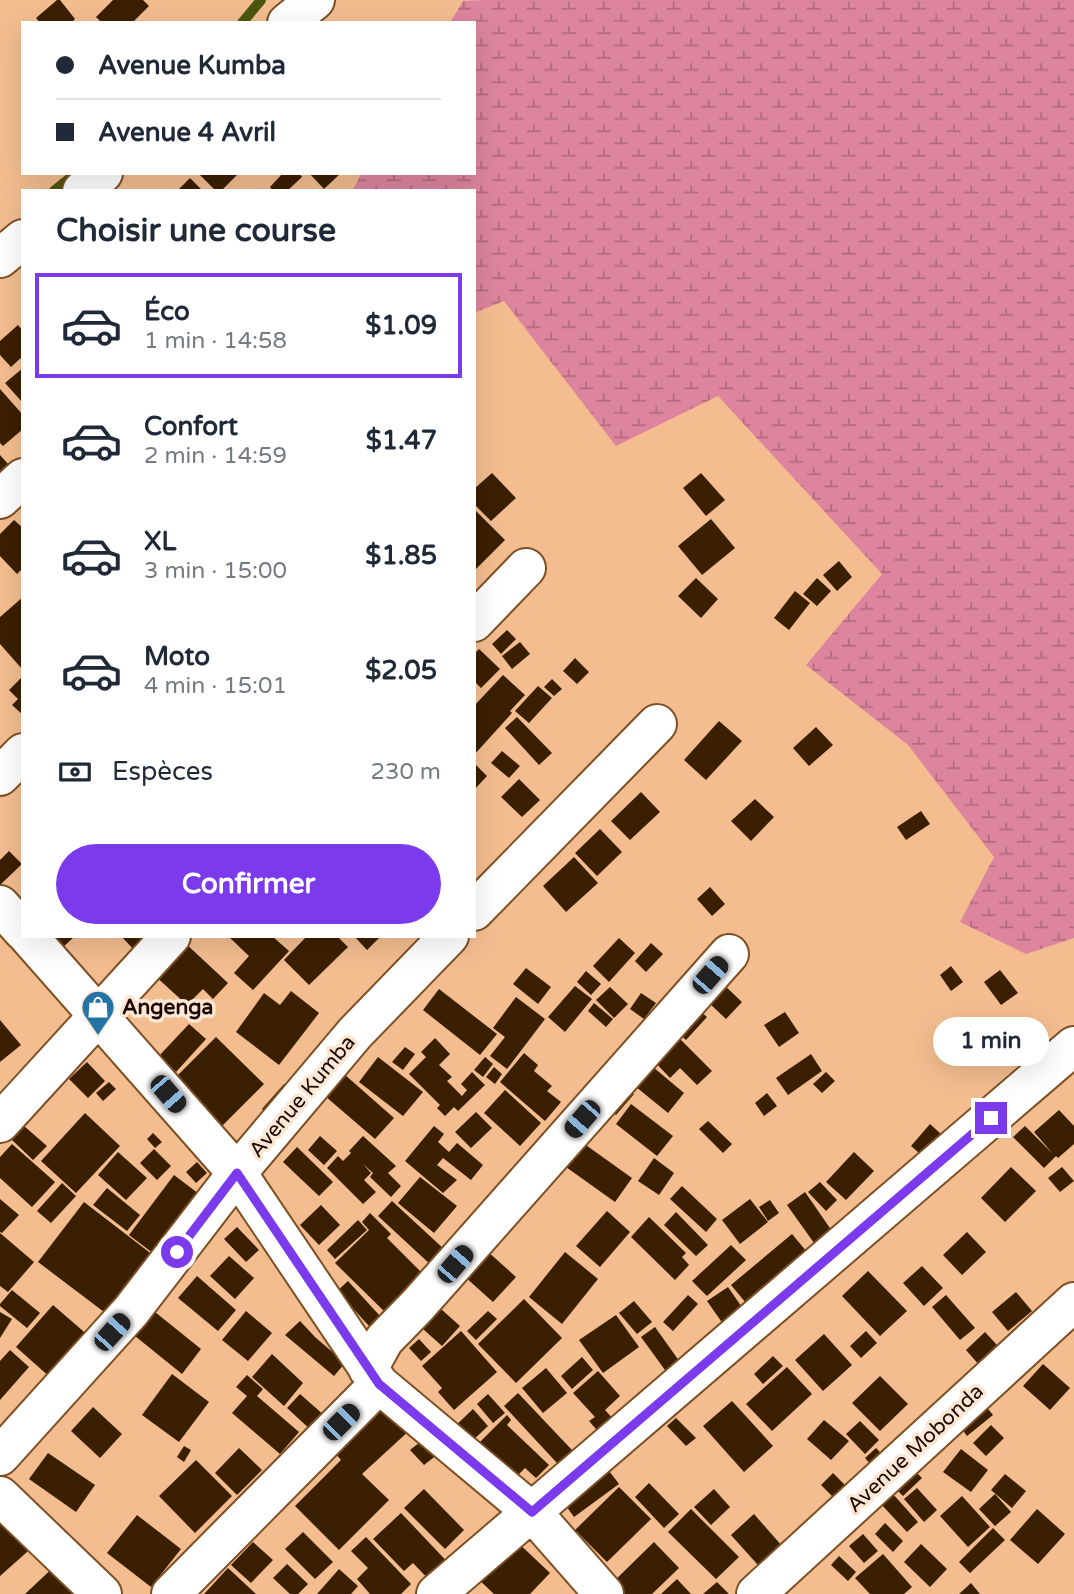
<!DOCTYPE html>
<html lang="fr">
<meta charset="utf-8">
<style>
:root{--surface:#fff;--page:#f2f2f3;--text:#1f2937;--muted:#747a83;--line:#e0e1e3;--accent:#7c3aed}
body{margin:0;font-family:"Varela Round",sans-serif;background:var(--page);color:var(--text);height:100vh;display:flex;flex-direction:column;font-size:26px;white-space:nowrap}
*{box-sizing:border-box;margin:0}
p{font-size:23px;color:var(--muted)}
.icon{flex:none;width:38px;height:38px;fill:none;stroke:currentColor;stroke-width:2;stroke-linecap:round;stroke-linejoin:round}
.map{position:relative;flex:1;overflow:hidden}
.drawer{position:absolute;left:21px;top:189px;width:455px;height:749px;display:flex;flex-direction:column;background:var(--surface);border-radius:0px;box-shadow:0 7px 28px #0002}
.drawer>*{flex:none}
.hud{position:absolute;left:21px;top:21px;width:455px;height:154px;border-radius:0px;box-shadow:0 7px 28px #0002;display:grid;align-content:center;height:154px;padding:0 35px;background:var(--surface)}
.end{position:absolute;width:32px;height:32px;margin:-16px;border:9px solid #7c3aed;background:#fff;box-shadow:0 0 0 4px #fff}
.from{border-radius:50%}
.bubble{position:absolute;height:49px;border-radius:24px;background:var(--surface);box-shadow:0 7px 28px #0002;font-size:23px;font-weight:700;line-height:49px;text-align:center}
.car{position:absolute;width:21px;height:42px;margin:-21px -10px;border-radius:9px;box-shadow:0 0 5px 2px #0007;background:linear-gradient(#222 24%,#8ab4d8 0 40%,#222 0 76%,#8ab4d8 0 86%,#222 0)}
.hud b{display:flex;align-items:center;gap:24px;height:66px;font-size:26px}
.hud b+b{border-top:2px solid var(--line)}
.hud i{width:18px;height:18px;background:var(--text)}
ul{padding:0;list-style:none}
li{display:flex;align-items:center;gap:21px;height:105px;margin:0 14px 10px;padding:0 21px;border:4px solid transparent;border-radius:0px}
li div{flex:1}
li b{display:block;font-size:26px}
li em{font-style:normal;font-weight:700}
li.active{border-color:var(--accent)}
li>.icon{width:63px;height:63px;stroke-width:1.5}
h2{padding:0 35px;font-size:32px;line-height:84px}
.pay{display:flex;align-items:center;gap:18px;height:77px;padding:0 35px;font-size:26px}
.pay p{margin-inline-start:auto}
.action{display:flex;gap:14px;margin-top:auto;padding:14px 35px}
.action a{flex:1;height:80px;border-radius:42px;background:var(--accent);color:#fff;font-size:28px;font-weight:700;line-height:80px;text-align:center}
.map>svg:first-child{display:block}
.wetland{fill:url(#wetland-marsh)}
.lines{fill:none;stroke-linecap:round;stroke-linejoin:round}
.stream{stroke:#4e570e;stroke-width:10}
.building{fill:#3b1f01}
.minor-casing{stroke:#7d4f23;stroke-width:42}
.minor{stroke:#fff;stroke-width:38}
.route{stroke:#7c3aed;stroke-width:9}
.labels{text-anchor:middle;stroke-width:7;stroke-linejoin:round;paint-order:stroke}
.poi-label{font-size:21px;font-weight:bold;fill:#1c0a00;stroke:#fce6d4;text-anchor:start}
.street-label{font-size:21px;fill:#1c0a00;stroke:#fce6d4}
</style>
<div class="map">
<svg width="1074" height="1594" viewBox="0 0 1074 1594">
<defs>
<pattern id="wetland-marsh" width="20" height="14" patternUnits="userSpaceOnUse" patternTransform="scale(1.75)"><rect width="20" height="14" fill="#dd859e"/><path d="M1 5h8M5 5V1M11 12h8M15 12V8" fill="none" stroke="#b26b7e"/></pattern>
</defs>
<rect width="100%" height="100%" fill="#f3bd90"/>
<path class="wetland" d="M484 0H1074V938L1026 954 960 922 994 857 908 745 806 665 882 574 718 396 616 446 504 301 474 313V191H352L362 173H474V23H450L463 1Z"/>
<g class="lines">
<path class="stream" d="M242 23 261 0
M54 191 75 174"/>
</g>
<path class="building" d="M57 0H60L75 19 71 23H40L36 18Z
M113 0H143L149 6 132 23H102L96 17Z
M198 173H239L221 191H216Z
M283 173H299L302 177 287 191H273L270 187Z
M309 173H341L324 189Z
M190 178 203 191H177Z
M18 325 23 331V356L11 367 0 355V341Z
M23 368V403L5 383Z
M0 389 23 415V429L3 446 0 443Z
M0 455 18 475 0 491Z
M492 473 516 498 491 521 474 504V489Z
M701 473 725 500 706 516 683 488Z
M474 509 505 540 476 569 474 567Z
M711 519 735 548 702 575 678 546Z
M14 520 23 528V568L17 574 0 556V534Z
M839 561 852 577 837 591 823 575Z
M696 578 718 599 701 618 678 596Z
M817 578 831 591 817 606 803 594Z
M795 591 810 603 789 630 774 618Z
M23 597V670L0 644V617Z
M507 630 516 639 501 654 492 644Z
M520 642 530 654 512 669 502 656Z
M479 649 500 669 481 688 474 681V654Z
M575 658 589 672 577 684 563 671Z
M503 675 525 695 510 711 512 713 474 755V706Z
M23 676V715L12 705 18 699 9 690Z
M552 679 562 689 554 696 544 687Z
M538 686 552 698 529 723 515 711Z
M517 717 552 753 539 765 505 728Z
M719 721 742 741 706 780 684 760Z
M816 727 833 745 809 766 793 748Z
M502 751 520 766 509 778 491 763Z
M474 763 487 776 474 790Z
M519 779 540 800 522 817 501 797Z
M641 792 660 812 630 840 611 821Z
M755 799 774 817 751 841 731 821Z
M921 811 930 824 906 840 897 827Z
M600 829 622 852 597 876 575 853Z
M9 851 22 864 0 885V860Z
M574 857 598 883 566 912 543 886Z
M710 887 725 904 712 916 697 899Z
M47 936H75L60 950Z
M121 936H151L135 951Z
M228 936H272L289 951 253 990 234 973 249 956Z
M307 936H337L348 947 309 985 284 960Z
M354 936H381L367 950Z
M619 938 635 953 609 982 593 966Z
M184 942 228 983 213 999 203 989 187 1005 153 974Z
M651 943 663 954 646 972 635 961Z
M951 966 963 982 951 991 940 975Z
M526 968 551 987 538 1004 513 984Z
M1000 970 1018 993 1001 1005 984 982Z
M586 971 601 984 591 995 577 982Z
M723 984 742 1002 726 1019 707 1001Z
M575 986 592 999 565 1032 548 1017Z
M610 987 628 1004 614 1018 596 1000Z
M439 989 497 1034 480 1055 423 1010Z
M291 991 319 1013 279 1065 236 1032 264 993 280 1005Z
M641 993 656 1003 644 1019 630 1009Z
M516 997 545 1019 507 1069 490 1056 505 1037 493 1028Z
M594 1003 613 1019 606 1027 588 1011Z
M697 1008 707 1017 686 1040 675 1030Z
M785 1012 799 1033 779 1047 764 1025Z
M0 1020 21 1045 0 1062Z
M189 1024 206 1039 176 1072 158 1057Z
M216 1037 264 1084 219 1129 171 1082Z
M678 1037 712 1071 697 1085 680 1068 670 1078 653 1060Z
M435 1038 450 1054 439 1065 452 1077 447 1081 462 1096 467 1090 461 1084 472 1072 485 1085 458 1111 454 1107 445 1116 437 1108 440 1105 409 1074 426 1057 421 1052Z
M405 1047 415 1054 403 1070 392 1062Z
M524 1053 538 1065 534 1071 552 1086 547 1091 561 1102 545 1121 500 1082Z
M811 1054 822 1071 788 1095 776 1078Z
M378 1057 423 1092 403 1116 359 1082Z
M485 1057 493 1064 483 1077 474 1070Z
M87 1062 105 1081 88 1098 69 1079Z
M647 1062 684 1093 668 1113 630 1082Z
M494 1067 502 1074 495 1084 486 1077Z
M826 1072 835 1081 822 1093 813 1084Z
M344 1074 394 1118 375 1139 325 1096Z
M109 1082 116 1089 103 1101 96 1093Z
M284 1084 296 1094 274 1119 262 1109Z
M624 1086 634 1094 616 1115 606 1107Z
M505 1090 541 1123 520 1146 484 1113Z
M767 1093 777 1106 764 1116 755 1103Z
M631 1104 673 1136 657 1156 616 1124Z
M1059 1110 1074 1126V1144L1058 1158 1056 1156 1044 1168 1013 1137 1025 1126 1053 1154 1034 1132Z
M476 1112 492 1128 471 1148 455 1132Z
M85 1113 120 1146 76 1193 41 1161Z
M708 1121 732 1144 723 1153 699 1129Z
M930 1124 951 1143 932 1164 911 1146Z
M24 1126 47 1146 33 1160 11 1139Z
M434 1126 444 1134 438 1142 449 1152 457 1143 483 1165 471 1180 443 1158 437 1165 457 1180 443 1193 405 1161Z
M153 1133 162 1142 155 1148 147 1139Z
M320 1136 337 1151 324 1165 308 1150Z
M363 1136 396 1166 388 1173 401 1186 391 1197 370 1177 373 1173 363 1164 371 1173 364 1180 376 1192 363 1204 327 1168 338 1156 343 1161 351 1153 349 1151Z
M576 1138 632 1178 615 1202 559 1162Z
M12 1144 55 1182 32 1207 0 1178V1157Z
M297 1147 333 1182 319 1196 283 1162Z
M154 1149 171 1166 157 1180 140 1163Z
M118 1152 147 1178 126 1200 98 1175Z
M854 1152 874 1171 846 1200 826 1182Z
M654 1158 674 1173 659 1195 638 1181Z
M197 1162 207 1173 196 1183 186 1172Z
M1011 1167 1036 1191 1005 1222 981 1198Z
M1062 1167 1074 1181 1060 1192 1048 1178Z
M174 1175 207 1200 162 1260 129 1235Z
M420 1177 457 1206 434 1233 398 1203Z
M820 1182 837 1200 826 1211 808 1192Z
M62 1183 76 1196 51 1223 37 1211Z
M682 1186 717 1219 706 1232 670 1199Z
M107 1188 140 1215 127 1231 93 1205Z
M805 1192 832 1231 814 1243 787 1205Z
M0 1199 19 1215 2 1233 0 1232Z
M750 1199 768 1222 740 1244 722 1220Z
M770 1200 779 1213 768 1221 759 1207Z
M392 1201 445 1250 431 1265 378 1216Z
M84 1202 162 1262 116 1321 38 1262Z
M321 1205 340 1225 319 1245 300 1225Z
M607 1211 630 1232 600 1267 576 1246Z
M676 1212 708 1245 696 1256 664 1225Z
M370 1213 391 1234 387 1238 425 1276 387 1314 335 1263 369 1230 362 1222Z
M649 1217 686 1253 682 1257 689 1265 675 1280 631 1237Z
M358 1220 367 1230 335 1259 327 1250Z
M237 1227 259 1250 246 1262 224 1239Z
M967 1232 986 1252 962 1275 943 1255Z
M0 1233 34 1262 8 1292 0 1286Z
M792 1234 817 1264 756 1315 731 1285Z
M731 1245 746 1260 707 1296 692 1281Z
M487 1251 516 1277 493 1302 464 1276Z
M565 1252 598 1279 562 1324 529 1297Z
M229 1256 254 1278 235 1299 210 1276Z
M922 1266 943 1288 924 1306 903 1283Z
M868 1271 907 1311 880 1336 842 1296Z
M197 1276 236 1310 218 1331 178 1298Z
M348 1281 380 1316 369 1326 337 1291Z
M728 1287 750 1319 730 1334 707 1301Z
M12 1290 40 1313 27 1328 0 1306V1304Z
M1016 1292 1032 1311 1008 1331 992 1312Z
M688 1295 698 1304 673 1331 663 1322Z
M946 1295 975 1328 960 1340 932 1307Z
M524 1299 562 1338 516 1383 478 1344Z
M634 1301 652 1322 637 1334 619 1313Z
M53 1305 98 1344 60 1386 16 1347Z
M441 1309 460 1326 442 1346 423 1329Z
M246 1311 272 1333 248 1361 222 1340Z
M488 1311 497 1319 476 1340 467 1331Z
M0 1312 12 1319 0 1338Z
M155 1312 201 1349 182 1374 135 1336Z
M616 1315 639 1347 603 1373 579 1340Z
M300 1321 315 1337 345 1363 334 1376 285 1335Z
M655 1327 687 1372 673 1381 641 1337Z
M461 1331 497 1372 454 1410 438 1392 442 1388 422 1366Z
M866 1331 877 1343 861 1358 850 1346Z
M985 1332 1007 1356 987 1374 966 1350Z
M824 1334 852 1365 823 1391 795 1360Z
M419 1339 431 1352 421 1361 409 1348Z
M10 1350 29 1367 0 1400V1361Z
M272 1354 303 1383 284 1406 252 1377Z
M773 1356 783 1366 763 1384 754 1374Z
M582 1357 593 1370 572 1389 561 1376Z
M1043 1364 1070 1388 1050 1410 1023 1386Z
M787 1367 812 1394 772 1431 746 1404Z
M546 1368 567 1393 543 1413 522 1388Z
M598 1371 620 1396 605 1410 615 1421 602 1436 589 1421 595 1417 573 1393Z
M172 1374 209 1402 179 1442 142 1415Z
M247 1375 263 1389 257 1396 299 1432 280 1454 232 1413 247 1396 236 1387Z
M880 1376 908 1404 880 1431 852 1403Z
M518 1393 572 1450 557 1463 504 1406Z
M300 1394 325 1416 312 1431 287 1408Z
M488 1394 505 1413 493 1423 477 1404Z
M381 1398 411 1429 362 1474 389 1500 339 1550 295 1506 341 1460 329 1446Z
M732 1401 773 1446 744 1472 703 1426Z
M984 1404 993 1415 967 1436 959 1425Z
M93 1407 122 1434 100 1458 71 1431Z
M473 1409 488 1426 467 1446 452 1429Z
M507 1415 511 1420 507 1425 549 1465 536 1478 525 1468 510 1483 474 1448Z
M676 1418 696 1438 686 1446 667 1426Z
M824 1420 849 1441 831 1460 807 1439Z
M860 1421 879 1440 865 1454 846 1434Z
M991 1425 1004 1438 986 1456 973 1443Z
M425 1438 438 1454 424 1465 410 1450Z
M184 1446 191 1450 184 1462 177 1457Z
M239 1448 262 1470 237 1495 215 1473Z
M876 1448 892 1465 880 1475 865 1458Z
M961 1449 988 1470 971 1492 943 1472Z
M48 1453 95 1485 76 1512 29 1479Z
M196 1460 232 1496 195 1533 159 1496Z
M603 1463 619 1484 574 1517 559 1496Z
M911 1467 922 1478 903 1496 892 1485Z
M833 1473 857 1497 845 1509 821 1485Z
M1005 1474 1026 1491 1012 1508 991 1490Z
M649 1483 679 1514 664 1528 635 1497Z
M619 1487 651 1519 607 1562 575 1530Z
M917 1488 937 1510 924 1522 904 1499Z
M424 1489 464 1530 445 1549 404 1508Z
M714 1489 730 1507 711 1525 694 1507Z
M892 1493 918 1522 907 1532 880 1503Z
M995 1494 1011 1512 995 1526 979 1509Z
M962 1496 990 1527 968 1547 940 1516Z
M0 1509 36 1544 0 1576Z
M691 1509 739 1557 716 1579 668 1532Z
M1037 1509 1065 1534 1038 1564 1010 1540Z
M401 1513 456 1571 437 1588 413 1563 404 1571 373 1539Z
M754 1514 789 1554 766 1574 731 1535Z
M137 1515 181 1549 151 1587 107 1553Z
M885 1523 903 1541 893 1552 875 1534Z
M993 1528 1005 1540 970 1573 959 1562Z
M303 1532 333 1562 315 1579 285 1549Z
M863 1534 878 1551 864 1563 849 1546Z
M366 1537 411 1584 401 1594H370L357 1579 368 1568 351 1551Z
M513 1538 550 1573 530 1594H494L476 1577Z
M253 1542 273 1560 251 1583 231 1565Z
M654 1542 679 1568 652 1594H611L606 1589Z
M921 1544 947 1569 930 1587 904 1562Z
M883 1554 912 1587 904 1594H870L855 1578Z
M839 1556 856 1572 848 1581 831 1565Z
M58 1563 88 1594H25Z
M287 1564 308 1584 298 1594H290L273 1578Z
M228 1568 256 1594H204Z
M339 1569 358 1586 351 1594H317Z
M677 1579 691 1594H661Z
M717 1582 729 1594H703Z
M971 1583 980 1594H959Z"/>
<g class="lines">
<defs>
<path id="minor" d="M287 23 315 0
M82 191 103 173
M0 258 23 239
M0 499 23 478
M474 622 526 568
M0 776 23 753
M0 905 23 931
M474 911 657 724
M28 936 237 1173 379 1384 532 1512 604 1594
M0 1123 171 936
M368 1369 384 1340 418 1305 729 954
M0 1456 131 1311 237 1173 355 1033 449 936
M0 1496 102 1594
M171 1594 379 1384
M436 1594 1074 1046
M756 1594 1074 1302"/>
</defs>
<use href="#minor" class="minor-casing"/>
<use href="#minor" class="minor"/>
</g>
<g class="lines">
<path class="route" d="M177 1252 237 1173 379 1384 532 1512 991 1118"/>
</g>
<defs>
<symbol id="shop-pin" viewBox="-11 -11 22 30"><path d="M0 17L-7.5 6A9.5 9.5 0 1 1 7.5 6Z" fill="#2473a5" stroke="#fce6d4"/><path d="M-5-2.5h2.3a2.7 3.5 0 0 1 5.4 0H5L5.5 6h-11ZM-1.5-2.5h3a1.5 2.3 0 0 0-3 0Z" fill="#fff"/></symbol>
</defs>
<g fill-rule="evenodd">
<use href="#shop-pin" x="79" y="988" width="38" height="52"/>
</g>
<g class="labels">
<g class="poi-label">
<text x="122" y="1014">Angenga</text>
</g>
<g class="street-label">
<text transform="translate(302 1096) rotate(-50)" y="7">Avenue Kumba</text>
<text transform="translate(915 1448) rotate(-43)" y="7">Avenue Mobonda</text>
</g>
</g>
</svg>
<i class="end from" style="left:177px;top:1252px"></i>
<i class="end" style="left:991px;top:1118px"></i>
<div class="bubble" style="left:933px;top:1017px;width:116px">1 min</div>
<i class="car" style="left:710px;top:975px;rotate:41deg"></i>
<i class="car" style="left:168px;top:1094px;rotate:139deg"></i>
<i class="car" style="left:582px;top:1119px;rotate:221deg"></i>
<i class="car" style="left:455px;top:1264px;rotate:41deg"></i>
<i class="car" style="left:112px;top:1332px;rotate:42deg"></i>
<i class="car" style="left:341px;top:1422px;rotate:45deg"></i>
<div class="hud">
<b><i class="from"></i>Avenue Kumba</b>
<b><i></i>Avenue 4 Avril</b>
</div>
<section class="drawer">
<h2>Choisir une course</h2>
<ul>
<li class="active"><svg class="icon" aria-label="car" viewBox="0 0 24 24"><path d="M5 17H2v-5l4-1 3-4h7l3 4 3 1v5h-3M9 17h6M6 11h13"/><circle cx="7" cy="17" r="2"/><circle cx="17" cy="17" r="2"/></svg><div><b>Éco</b><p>1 min · 14:58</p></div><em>$1.09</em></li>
<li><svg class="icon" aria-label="car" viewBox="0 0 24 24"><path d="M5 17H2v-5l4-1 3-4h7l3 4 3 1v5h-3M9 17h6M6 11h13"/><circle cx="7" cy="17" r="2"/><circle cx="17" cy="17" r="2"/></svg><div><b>Confort</b><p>2 min · 14:59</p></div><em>$1.47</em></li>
<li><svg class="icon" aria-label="car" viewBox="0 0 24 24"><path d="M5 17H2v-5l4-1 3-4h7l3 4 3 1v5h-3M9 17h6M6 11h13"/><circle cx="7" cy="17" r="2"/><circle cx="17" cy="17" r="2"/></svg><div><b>XL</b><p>3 min · 15:00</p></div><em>$1.85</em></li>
<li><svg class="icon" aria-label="car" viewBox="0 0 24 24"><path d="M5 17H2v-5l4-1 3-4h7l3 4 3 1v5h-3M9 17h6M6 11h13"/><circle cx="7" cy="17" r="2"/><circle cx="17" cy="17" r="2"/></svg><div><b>Moto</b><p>4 min · 15:01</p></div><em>$2.05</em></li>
</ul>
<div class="pay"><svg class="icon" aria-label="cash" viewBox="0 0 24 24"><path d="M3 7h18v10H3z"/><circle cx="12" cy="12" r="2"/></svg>Espèces<p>230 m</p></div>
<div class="action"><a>Confirmer</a></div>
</section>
</div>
